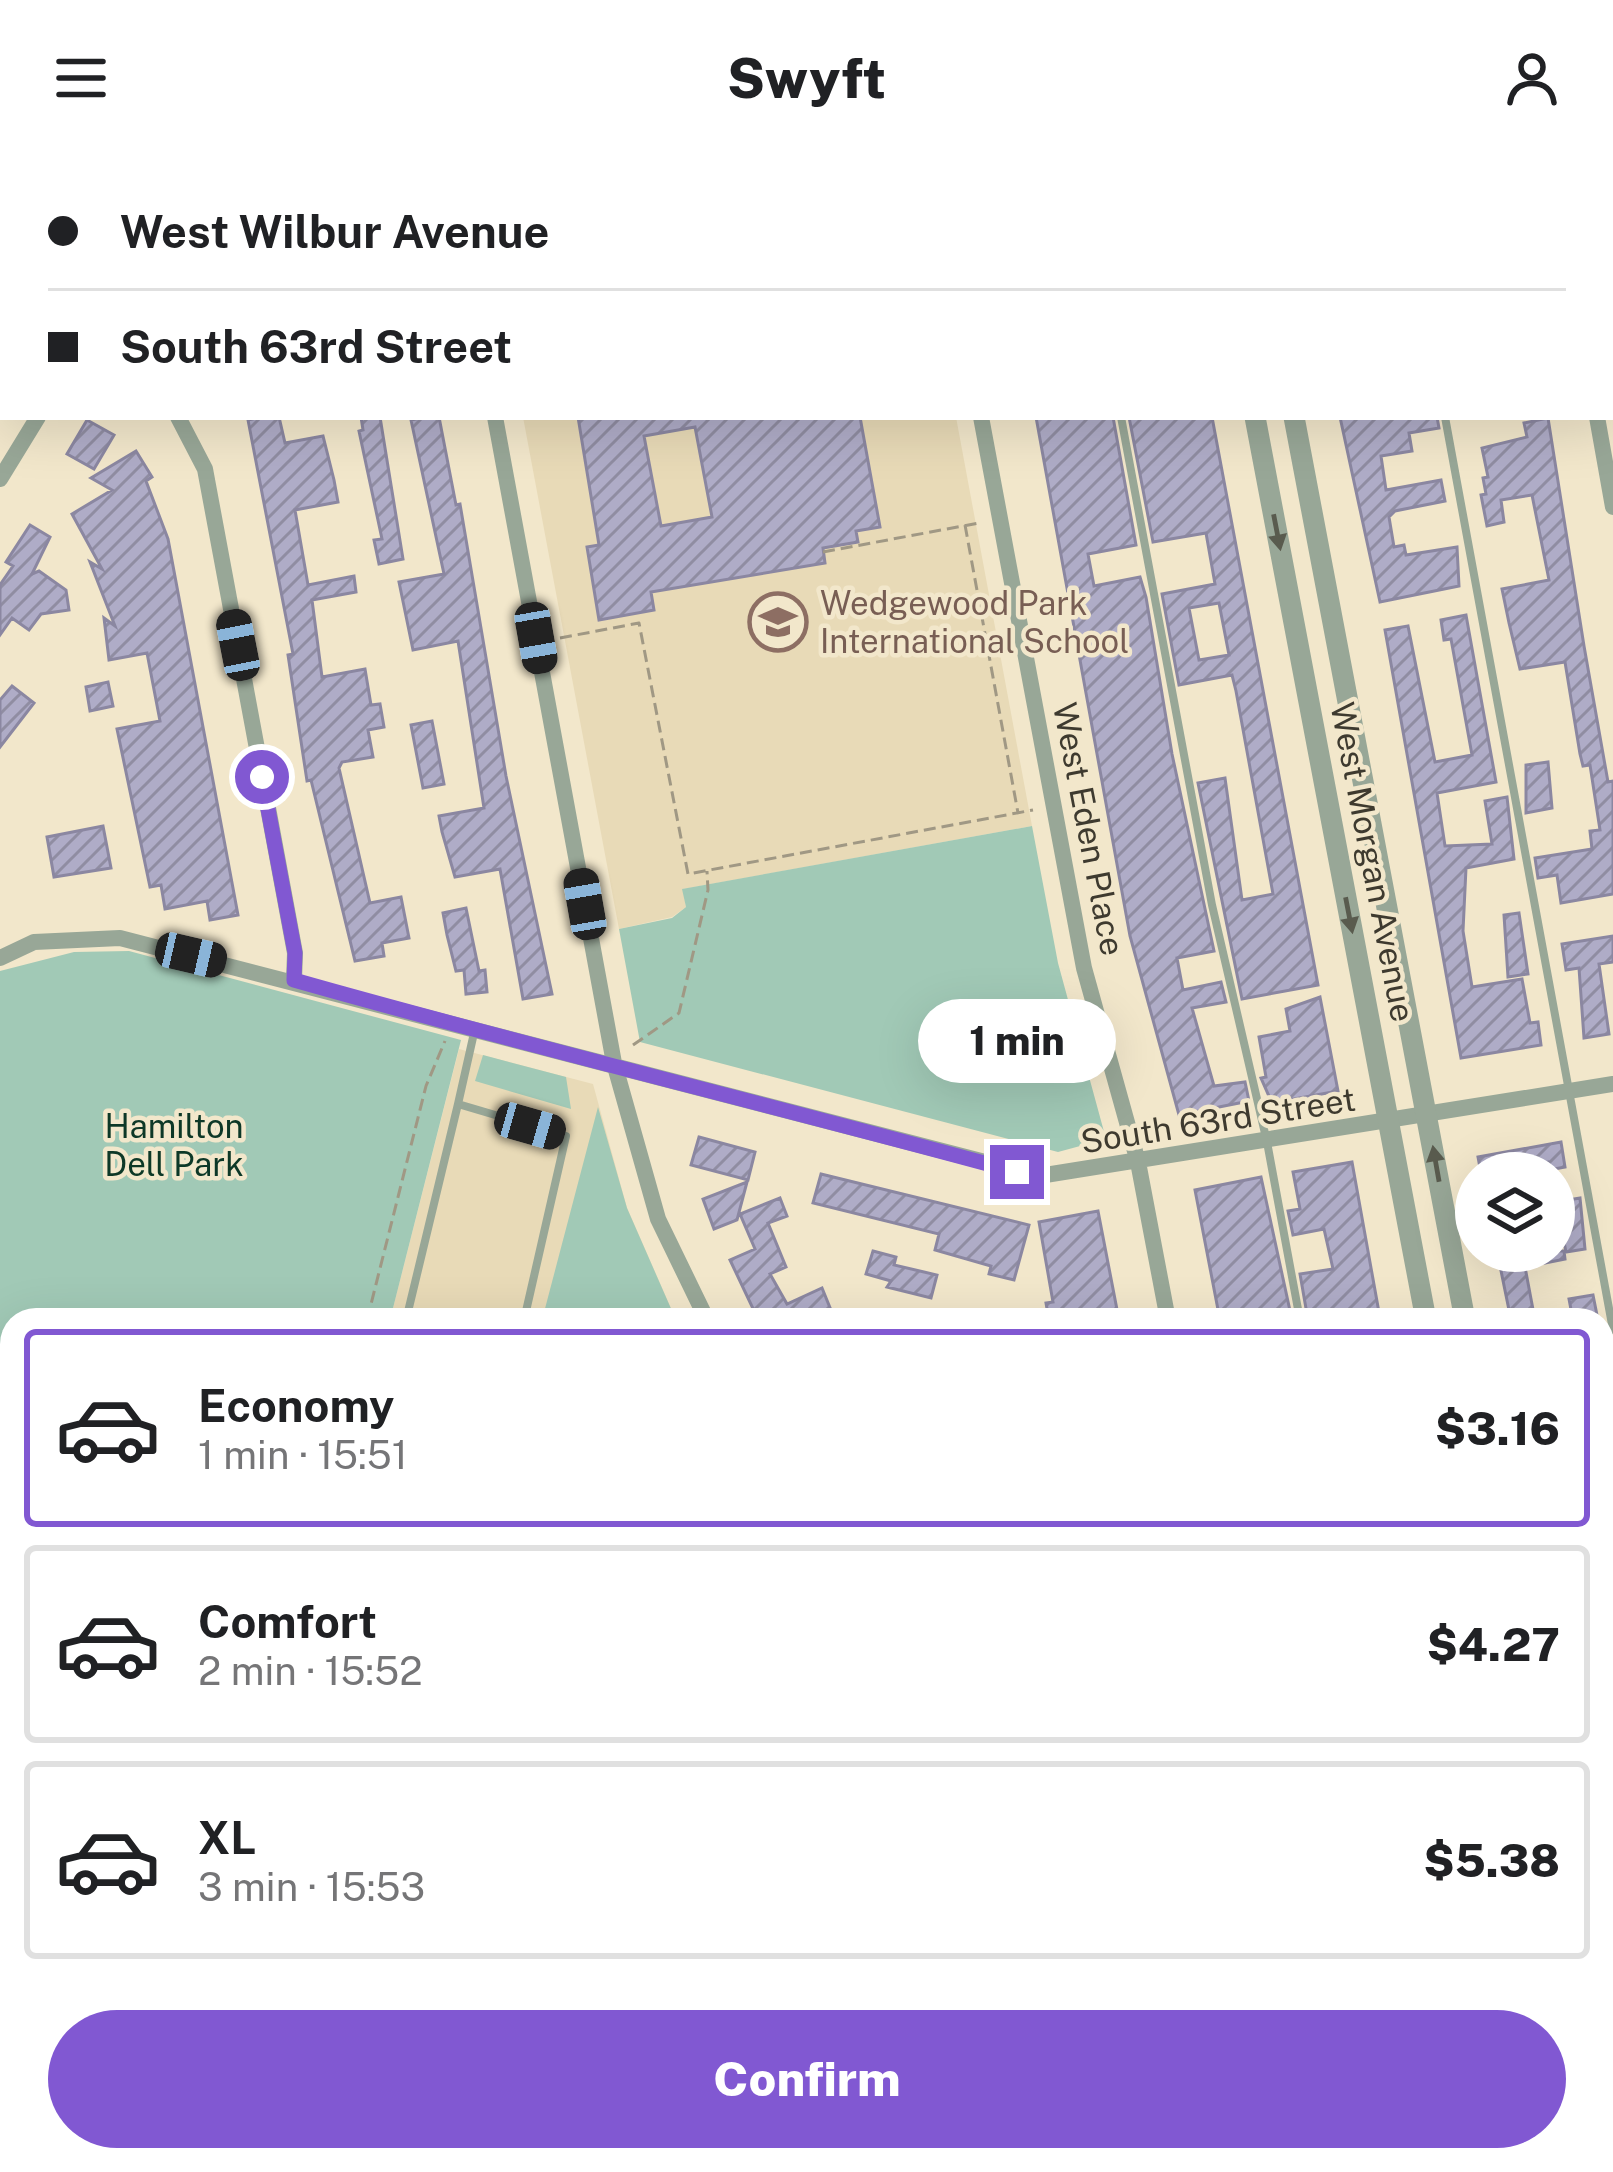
<!DOCTYPE html>
<meta charset="utf-8">
<style>
:root{--surface:#fff;--page:#f2f2f2;--text:#202124;--muted:#757577;--line:#e0e0e0;--accent:#8158d2}
body{margin:0;font-family:"Public Sans",sans-serif;background:var(--page);color:var(--text);height:100vh;display:flex;flex-direction:column;font-size:45px;white-space:nowrap}
*{box-sizing:border-box;margin:0}
p{font-size:39px;color:var(--muted)}
.icon{flex:none;width:66px;height:66px;fill:none;stroke:currentColor;stroke-width:2;stroke-linecap:round;stroke-linejoin:round}
.map{position:relative;flex:1;overflow:hidden}
.side{position:absolute;left:0px;top:1152px;width:1614px;height:864px;display:flex;flex-direction:column;background:var(--surface);border-radius:36px 36px 0 0;box-shadow:0 12px 48px #0002}
.side>*{flex:none}
.top-card{position:absolute;left:0px;top:0px;width:1614px;height:264px;box-shadow:0 12px 48px #0002;display:grid;align-content:center;height:264px;padding:0 48px;background:var(--surface)}
.tools{position:absolute;left:1455px;top:996px;display:grid;gap:24px}
.tools a{display:grid;place-items:center;width:120px;height:120px;border-radius:50%;background:var(--surface);box-shadow:0 12px 48px #0002;font-size:60px}
.end{position:absolute;width:54px;height:54px;margin:-27px;border:15px solid #8158d2;background:#fff;box-shadow:0 0 0 6px #fff}
.from{border-radius:50%}
.bubble{position:absolute;height:84px;border-radius:42px;background:var(--surface);box-shadow:0 12px 48px #0002;font-size:39px;font-weight:800;line-height:84px;text-align:center}
.car{position:absolute;width:36px;height:72px;margin:-36px -18px;border-radius:15px;box-shadow:0 0 9px 3px #0007;background:linear-gradient(#222 24%,#8ab4d8 0 40%,#222 0 76%,#8ab4d8 0 86%,#222 0)}
.top-card b{display:flex;align-items:center;gap:42px;height:114px;font-size:45px}
.top-card b+b{border-top:3px solid var(--line)}
.top-card i{width:30px;height:30px;background:var(--text)}
ul{padding:21px 0 0;list-style:none}
li{display:flex;align-items:center;gap:36px;height:198px;margin:0 24px 18px;padding:0 24px;border:6px solid var(--line);border-radius:12px}
li div{flex:1}
li b{display:block;font-size:45px}
li em{font-style:normal;font-weight:800}
li.current{border-color:var(--accent)}
li>.icon{width:108px;height:108px;stroke-width:1.5}
.primary-button{display:flex;gap:24px;margin-top:auto;padding:24px 48px}
.primary-button a{flex:1;height:138px;border-radius:72px;background:var(--accent);color:#fff;font-size:48px;font-weight:800;line-height:138px;text-align:center}
header{display:flex;justify-content:space-between;align-items:center;height:156px;padding:0 48px;background:var(--surface);font-size:54px;font-weight:800}
.map>svg:first-child{display:block}
.commercial{fill:#e3d9ee}
.built{fill:#e8dab7}
.green{fill:#a1c9b6}
.building{fill:url(#building-hatch);stroke:#8b87a1;stroke-width:3;fill-rule:evenodd}
.lines{fill:none;stroke-linecap:round;stroke-linejoin:round}
.path{stroke:#a09884;stroke-width:3;stroke-dasharray:12 6;stroke-linecap:butt}
.service{stroke:#98a797;stroke-width:8}
.minor{stroke:#98a797;stroke-width:16}
.tertiary{stroke:#98a797;stroke-width:21}
.secondary{stroke:#728770;stroke-width:24}
.primary{stroke:#577155;stroke-width:27}
.oneway{fill:#595b4e}
.route{stroke:#8158d2;stroke-width:15}
.labels{text-anchor:middle;stroke-width:9;stroke-linejoin:round;paint-order:stroke}
.education-label{font-size:33px;fill:#785e54;stroke:#f2e7cb;text-anchor:start}
.street-label{font-size:33px;fill:#3e3a2f;stroke:#f2e7cb}
.park-label{font-size:33px;fill:#0d3827;stroke:#f2e7cb}
</style>
<header><svg class="icon" aria-label="menu" viewBox="0 0 24 24"><path d="M4 6h16M4 12h16M4 18h16"/></svg>Swyft<svg class="icon" aria-label="person" viewBox="0 0 24 24"><circle cx="12" cy="8" r="4"/><path d="M4 21q1-7 8-7t8 7"/></svg></header>
<div class="map">
<svg width="1613" height="2016" viewBox="0 0 1613 2016">
<defs>
<pattern id="building-hatch" width="6" height="6" patternUnits="userSpaceOnUse" patternTransform="scale(3)"><rect width="6" height="6" fill="#afacc7"/><path d="M-1 1l2-2M0 6l6-6M5 7l2-2" fill="none" stroke="#908da2"/></pattern>
</defs>
<rect width="100%" height="100%" fill="#f2e7cb"/>
<path class="commercial" d="M100 2004H341L344 2016H115Z"/>
<path class="built" d="M513 0H908V3H498Z
M523 261H956L1032 670 683 733 686 751 672 761 619 773Z
M459 893 593 928 627 1052 676 1164H390Z"/>
<path class="green" d="M1032 670 1058 807 1106 983 1058 996 640 886 619 773 672 762 686 751 682 733Z
M129 795 461 884 390 1164H12V1419L0 1421V815L74 796Z
M483 899 566 921 571 953 475 925Z
M598 951 627 1052 676 1164H542Z"/>
<path class="building" d="M261 261H279L285 287 323 280 334 324 338 346 295 354 308 429 354 420 356 436 312 444 322 521 365 513 371 549 380 548 384 571 368 574 373 601 342 606 339 612 370 747 401 741 409 782 382 787 384 800 355 805 311 624 307 625 288 499 293 498 248 264Z
M361 261H380L403 403 379 408 374 384 382 383 359 275 363 274Z
M425 261H439L456 349 460 348 506 620 552 838 523 843 500 713 455 721 442 676 439 660 484 652 458 485 413 494 399 426 444 418 411 264Z
M578 261H860L880 371 856 375 858 386 823 392 825 407 651 436 654 454 599 464 587 391 599 389ZM695 271 712 361 661 370 644 280Z
M1036 261H1113L1136 389 1088 398 1094 430 1140 421 1146 441 1172 598 1214 795 1177 802 1183 834 1221 826 1226 846 1192 852 1214 930 1245 926 1249 945 1179 959 1130 780Z
M1129 261H1212L1318 829 1242 843 1198 627 1225 622 1242 744 1273 738 1236 535 1232 519 1179 529 1162 438 1215 428 1206 377 1153 386ZM1219 447 1229 499 1199 504 1189 452Z
M1340 261H1437L1439 272 1409 277 1412 295 1381 300 1386 334 1441 324 1445 345 1395 355 1389 361 1394 391 1404 389 1406 399 1457 391 1459 430 1380 446Z
M1548 262 1584 490 1608 626 1613 625V738L1561 747 1557 719 1538 722 1535 702 1592 693 1590 675 1600 674 1590 609 1583 610 1580 598 1565 506 1520 513 1509 467 1502 433 1549 424 1532 339 1501 344 1504 366 1487 370 1481 339 1486 338 1483 322 1488 321 1482 292 1527 281 1524 267Z
M87 264 114 279 94 313 67 298Z
M136 295 152 321 146 325 168 383 238 759 210 764 207 745 165 753 161 729 150 731 117 573 160 565 147 497 109 504 104 462 115 470 90 406 102 413 72 358 112 334 91 322Z
M30 369 50 381 32 418 39 415 66 434 69 454 41 458 29 474 12 462 0 479V429L13 410 6 406Z
M1466 459 1496 626 1437 637 1445 690 1492 688 1485 645 1507 641 1514 703 1466 712 1463 775 1472 831 1522 823 1530 867 1538 866 1541 889 1461 902 1385 474 1408 470 1435 606 1472 599 1451 483 1444 484 1441 464Z
M108 526 113 550 90 555 86 531Z
M12 530 34 547 0 591V544Z
M432 565 444 628 423 632 411 569Z
M1548 606 1552 652 1526 657V609Z
M103 670 111 712 54 721 47 681Z
M466 752 479 815 485 814 487 836 466 838 464 814 456 815 447 779 443 757Z
M1519 757 1528 818 1508 821 1504 759Z
M1613 780V806L1599 808 1609 878 1584 882 1579 812 1566 814 1562 788Z
M1320 841 1338 935 1272 947 1261 922 1266 921 1259 881 1290 875 1286 853Z
M699 981 755 996 748 1024 691 1009Z
M1561 986 1565 1011 1549 1014 1548 1006 1520 1012 1521 1017H1481L1478 1001Z
M1352 1006 1380 1162 1308 1164 1300 1118 1333 1113 1324 1073 1293 1079 1288 1055 1300 1053 1293 1016Z
M821 1018 1029 1069 1014 1124 989 1118 991 1110 935 1094 939 1078 813 1047Z
M1261 1021 1292 1164H1220L1195 1034Z
M747 1026 737 1064 714 1073 703 1043Z
M780 1042 787 1060 768 1067 786 1111 770 1118 787 1148 822 1132 835 1164H750L757 1161 730 1104 755 1093 740 1058Z
M1580 1042 1585 1093 1566 1096 1556 1046Z
M1098 1055 1119 1164H1049L1046 1147 1053 1146 1039 1066Z
M873 1095 896 1101 894 1109 937 1119 931 1142 887 1131 891 1125 866 1118Z
M1497 1095H1564L1565 1103 1525 1111 1535 1164 1510 1159Z
M1593 1139 1597 1159 1573 1164 1569 1143Z"/>
<g class="lines">
<path class="path" d="M965 369 1018 657
M823 396 979 367
M560 482 639 467 688 718 1033 654
M633 889 679 857 708 734 707 715
M367 1164 426 930 445 885"/>
<path class="service" d="M1073 0V3
M1397 0V3
M1121 261 1212 749 1267 986 1300 1164
M1445 261 1613 1174
M474 877 458 948 566 980 524 1164
M406 1164 458 948
M0 1467 12 1457
M1602 1726 1613 1725
M157 2004 183 2016"/>
<path class="minor" d="M386 0 391 3
M931 0 932 3
M1548 0V3
M187 3 189 0
M1611 33H1613
M178 261 205 313 295 797 294 824
M495 261 614 907 658 1063 707 1164
M981 261 1084 812 1138 1006 1168 1164
M1597 261 1613 351
M0 323 38 261
M0 802 34 786 120 782 1039 1020 1613 928
M0 1554 12 1563
M1602 1577 1613 1575
M0 1922 12 1909
M955 2004 957 2016"/>
<path class="tertiary" d="M1207 0 1208 3
M1245 0 1246 3
M1255 261 1426 1164
M1294 261 1465 1164
M1602 1889 1613 1953
M1583 2004 1585 2016"/>
<path class="secondary" d="M1602 1874 1613 1872
M1602 1920 1613 1918
M762 2016 836 2004
M1015 2016 1090 2004"/>
<path class="primary" d="M0 1963 12 1973
M49 2004 63 2016"/>
</g>
<defs><path id="oneway-solid" d="M-6-.8H1V-3.2L6.5 0L1 3.2V.8H-6Z" transform="scale(3)"/></defs>
<g class="oneway">
<use href="#oneway-solid" transform="translate(1277 376) rotate(79)"/>
<use href="#oneway-solid" transform="translate(1349 759) rotate(79)"/>
<use href="#oneway-solid" transform="translate(1436 1008) rotate(-100)"/>
</g>
<g class="lines">
<path class="route" d="M262 621 295 797 294 824C533 892 776 950 1017 1016"/>
</g>
<defs>
<symbol id="school-ring" viewBox="-11 -11 22 22"><circle r="9.5" fill="#f2e7cb" stroke="#8d6e63" stroke-width="1.5"/><path d="M0-5L7-2L0 1L-7-2ZM-4 1L0 2.5L4 1V4Q0 6-4 4Z" fill="#8d6e63"/></symbol>
</defs>
<g fill-rule="evenodd">
<use href="#school-ring" x="745" y="433" width="66" height="66"/>
</g>
<g class="labels">
<g class="education-label">
<text x="820" y="459">Wedgewood Park<tspan x="820" dy="38">International School</tspan></text>
</g>
<g class="street-label">
<text transform="translate(1089 673) rotate(79)" y="12">West Eden Place</text>
<text transform="translate(1373 706) rotate(79)" y="12">West Morgan Avenue</text>
<text transform="translate(1218 964) rotate(-9)" y="12">South 63rd Street</text>
</g>
<g class="park-label">
<text x="174" y="982">Hamilton<tspan x="174" dy="38">Dell Park</tspan></text>
</g>
</g>
</svg>
<div class="tools">
<a><svg class="icon" aria-label="layers" viewBox="0 0 24 24"><path d="M12 4l9 5-9 5-9-5zM3 14l9 5 9-5"/></svg></a>
</div>
<i class="end from" style="left:262px;top:621px"></i>
<i class="end" style="left:1017px;top:1016px"></i>
<div class="bubble" style="left:918px;top:843px;width:198px">1 min</div>
<i class="car" style="left:536px;top:482px;rotate:170deg"></i>
<i class="car" style="left:238px;top:489px;rotate:349deg"></i>
<i class="car" style="left:585px;top:748px;rotate:350deg"></i>
<i class="car" style="left:191px;top:799px;rotate:103deg"></i>
<i class="car" style="left:530px;top:970px;rotate:106deg"></i>
<div class="top-card">
<b><i class="from"></i>West Wilbur Avenue</b>
<b><i></i>South 63rd Street</b>
</div>
<section class="side">
<ul>
<li class="current"><svg class="icon" aria-label="car" viewBox="0 0 24 24"><path d="M5 17H2v-5l4-1 3-4h7l3 4 3 1v5h-3M9 17h6M6 11h13"/><circle cx="7" cy="17" r="2"/><circle cx="17" cy="17" r="2"/></svg><div><b>Economy</b><p>1 min · 15:51</p></div><em>$3.16</em></li>
<li><svg class="icon" aria-label="car" viewBox="0 0 24 24"><path d="M5 17H2v-5l4-1 3-4h7l3 4 3 1v5h-3M9 17h6M6 11h13"/><circle cx="7" cy="17" r="2"/><circle cx="17" cy="17" r="2"/></svg><div><b>Comfort</b><p>2 min · 15:52</p></div><em>$4.27</em></li>
<li><svg class="icon" aria-label="car" viewBox="0 0 24 24"><path d="M5 17H2v-5l4-1 3-4h7l3 4 3 1v5h-3M9 17h6M6 11h13"/><circle cx="7" cy="17" r="2"/><circle cx="17" cy="17" r="2"/></svg><div><b>XL</b><p>3 min · 15:53</p></div><em>$5.38</em></li>
</ul>
<div class="primary-button"><a>Confirm</a></div>
</section>
</div>
